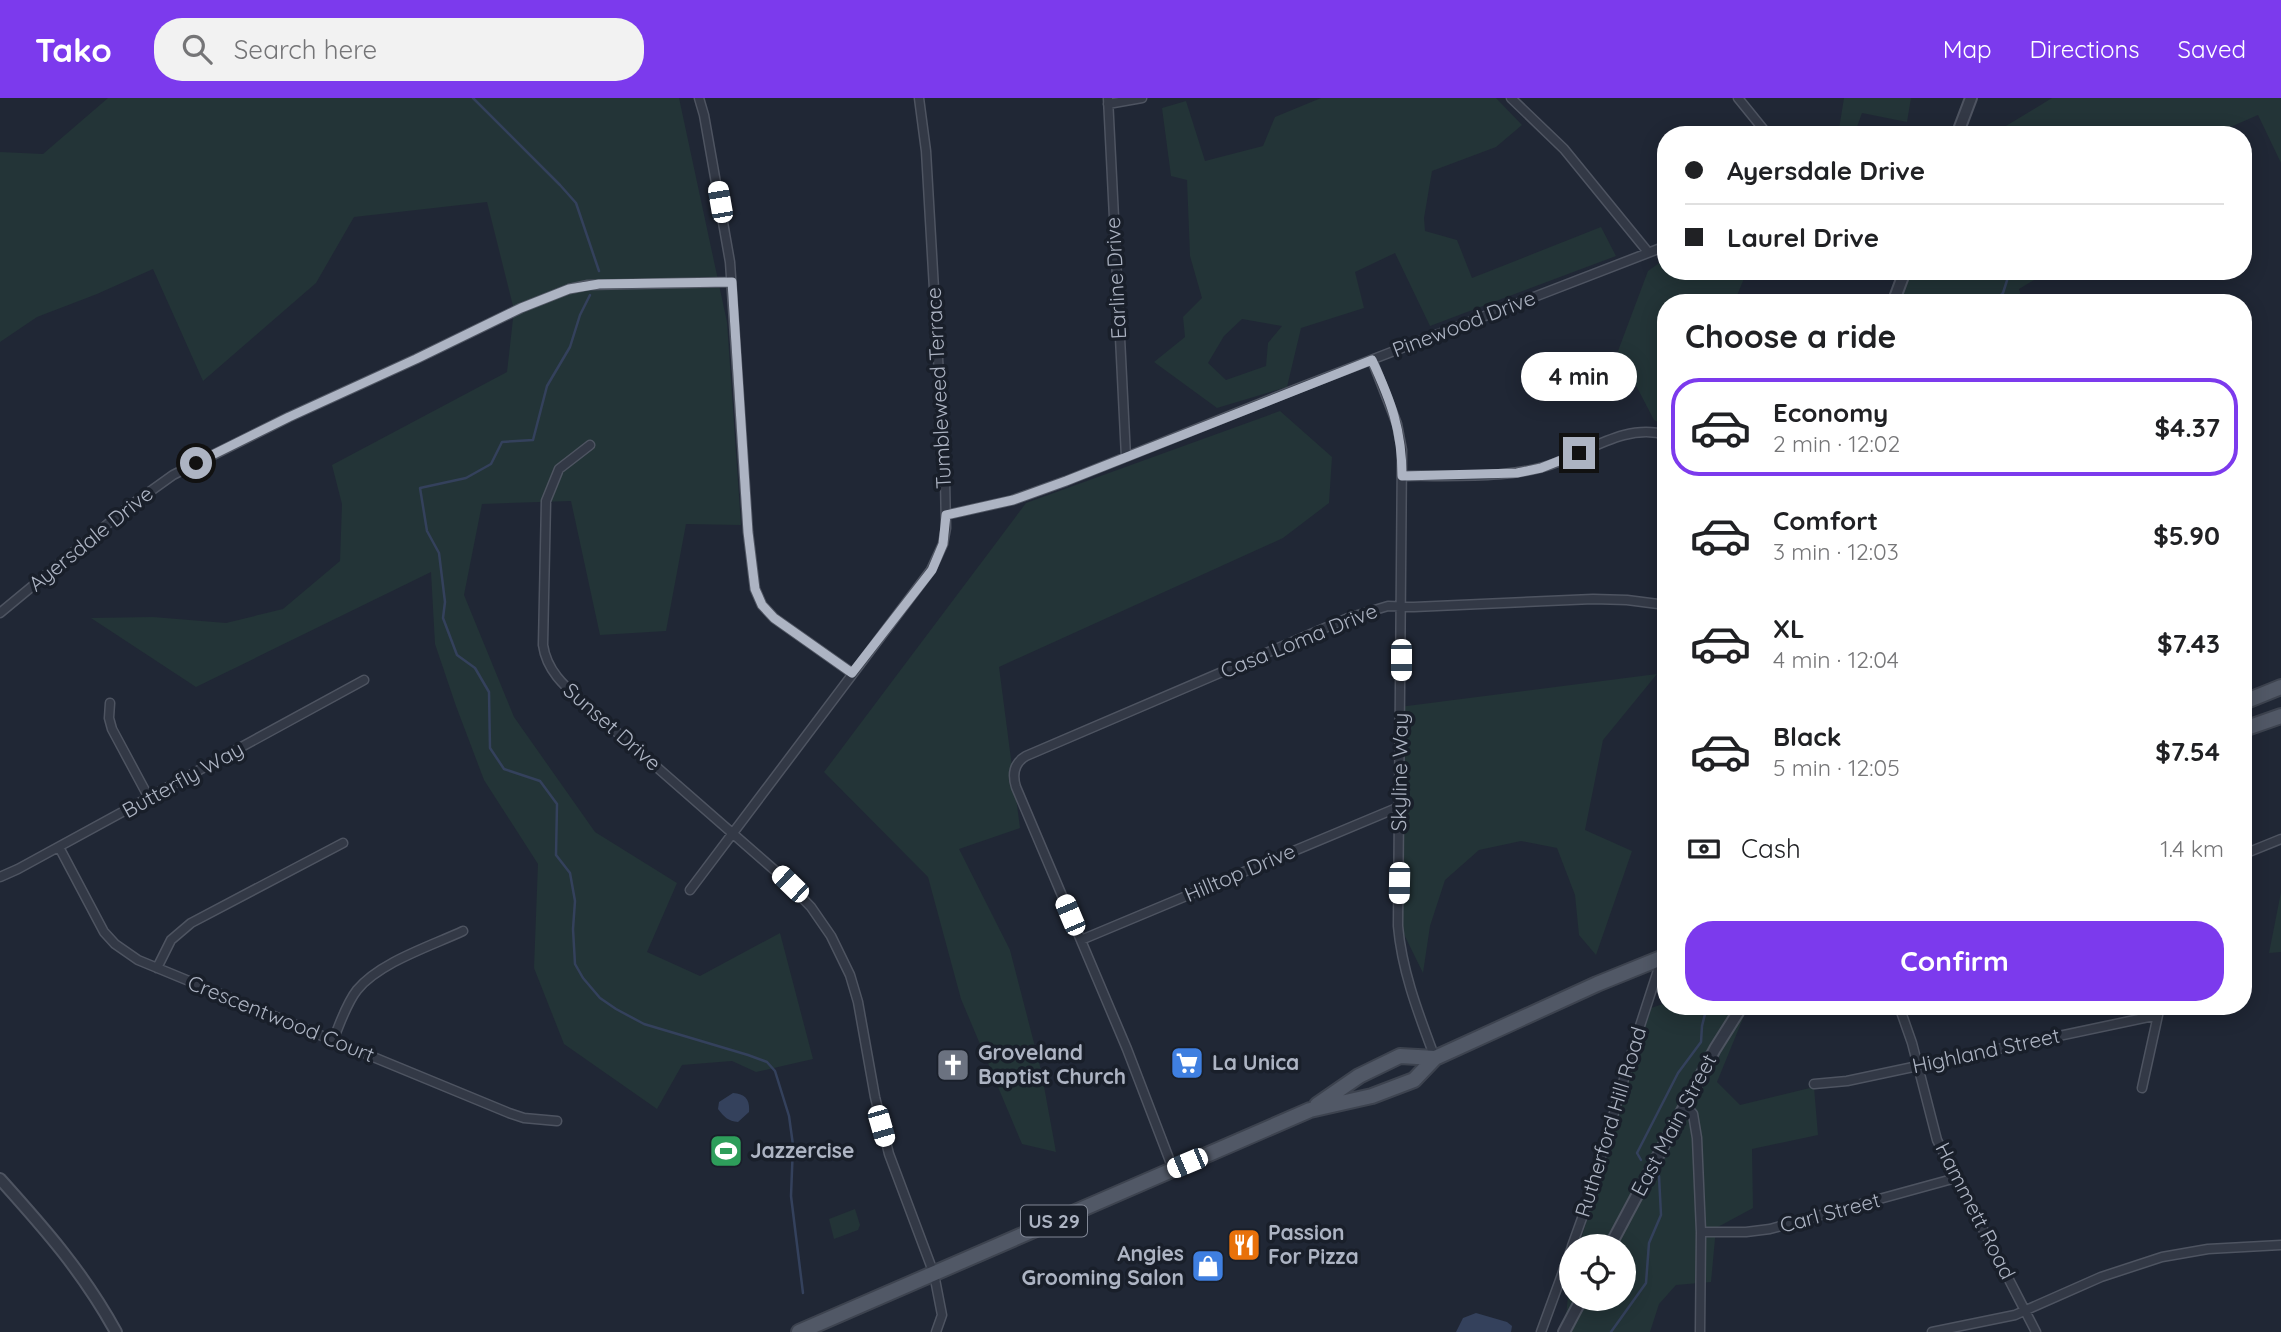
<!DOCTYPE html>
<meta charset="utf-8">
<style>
:root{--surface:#fff;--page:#f2f2f2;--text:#202124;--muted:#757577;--line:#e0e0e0;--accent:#7c3aed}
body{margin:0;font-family:Quicksand,sans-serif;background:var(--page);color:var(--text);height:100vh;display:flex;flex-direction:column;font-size:26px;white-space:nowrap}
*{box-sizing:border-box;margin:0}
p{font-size:23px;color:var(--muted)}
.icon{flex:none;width:38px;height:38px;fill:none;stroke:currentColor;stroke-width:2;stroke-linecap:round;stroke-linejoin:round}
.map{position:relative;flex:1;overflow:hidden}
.details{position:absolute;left:1657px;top:196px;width:595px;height:721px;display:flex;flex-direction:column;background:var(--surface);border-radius:28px;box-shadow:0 4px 18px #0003}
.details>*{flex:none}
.top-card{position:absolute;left:1657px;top:28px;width:595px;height:154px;border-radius:28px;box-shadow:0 4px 18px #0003;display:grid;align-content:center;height:154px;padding:0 28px;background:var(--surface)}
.tools{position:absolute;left:1559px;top:1136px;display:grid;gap:14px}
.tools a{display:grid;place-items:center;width:77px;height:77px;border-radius:50%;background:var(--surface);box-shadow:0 4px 18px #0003;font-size:35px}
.end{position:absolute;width:32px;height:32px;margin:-16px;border:9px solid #adb4c3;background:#111;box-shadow:0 0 0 4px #111}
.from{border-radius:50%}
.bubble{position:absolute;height:49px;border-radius:24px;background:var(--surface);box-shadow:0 4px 18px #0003;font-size:23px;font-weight:700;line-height:49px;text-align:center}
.car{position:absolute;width:21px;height:42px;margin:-21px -10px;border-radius:9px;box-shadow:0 0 5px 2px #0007;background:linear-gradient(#fff 24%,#345 0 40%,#fff 0 76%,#345 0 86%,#fff 0)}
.top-card b{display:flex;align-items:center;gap:24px;height:66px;font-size:26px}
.top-card b+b{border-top:2px solid var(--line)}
.top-card i{width:18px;height:18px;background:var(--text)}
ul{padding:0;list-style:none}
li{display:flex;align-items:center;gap:21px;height:98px;margin:0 14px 10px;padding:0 14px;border:4px solid transparent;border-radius:28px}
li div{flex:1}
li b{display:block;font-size:26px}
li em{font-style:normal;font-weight:700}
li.active{border-color:var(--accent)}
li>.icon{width:63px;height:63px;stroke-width:1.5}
h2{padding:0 28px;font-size:32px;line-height:84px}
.pay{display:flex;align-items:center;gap:18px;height:77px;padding:0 28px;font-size:26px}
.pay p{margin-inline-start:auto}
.button{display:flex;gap:14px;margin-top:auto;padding:14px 28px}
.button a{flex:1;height:80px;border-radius:28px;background:var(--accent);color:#fff;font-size:28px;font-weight:700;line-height:80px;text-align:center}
header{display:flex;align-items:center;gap:42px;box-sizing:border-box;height:98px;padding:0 35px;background:var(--accent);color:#fff}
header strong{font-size:33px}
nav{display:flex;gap:38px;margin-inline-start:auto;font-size:24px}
.search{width:490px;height:63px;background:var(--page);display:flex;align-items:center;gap:18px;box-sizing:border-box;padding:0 24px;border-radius:28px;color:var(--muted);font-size:26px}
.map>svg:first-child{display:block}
.green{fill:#233437;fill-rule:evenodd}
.water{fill:#34415c}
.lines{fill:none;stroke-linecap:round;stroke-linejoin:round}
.stream{stroke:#34415c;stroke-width:2.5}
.minor-casing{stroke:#4e5461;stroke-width:11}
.tertiary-casing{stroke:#4e5461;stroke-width:14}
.primary-casing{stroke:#3d434f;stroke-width:18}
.minor{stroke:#333946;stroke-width:8}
.tertiary{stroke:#333946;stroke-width:10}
.primary{stroke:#515866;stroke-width:14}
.route{stroke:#adb4c3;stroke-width:9}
.labels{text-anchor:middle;stroke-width:7;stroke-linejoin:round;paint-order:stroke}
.shield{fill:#191f2a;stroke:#818795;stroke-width:2}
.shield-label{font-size:19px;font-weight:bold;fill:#adb4c3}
.street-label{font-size:21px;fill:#adb4c3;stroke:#191f2a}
.poi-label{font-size:21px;font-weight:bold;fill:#adb4c3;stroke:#191f2a;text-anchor:start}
</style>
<header>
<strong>Tako</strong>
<div class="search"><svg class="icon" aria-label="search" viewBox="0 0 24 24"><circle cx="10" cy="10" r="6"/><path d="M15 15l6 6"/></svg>Search here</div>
<nav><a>Map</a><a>Directions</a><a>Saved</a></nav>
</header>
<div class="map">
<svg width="2281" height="1234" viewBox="0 0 2281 1234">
<rect width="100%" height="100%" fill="#202735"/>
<path class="green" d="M108 0H679L727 224 741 427 686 426 666 533 600 537 571 403 482 406 464 497 514 619 595 734 677 785 647 854 700 878 780 835 813 961 756 974 732 963 682 967 657 1011 564 946 534 870 538 766 484 682 456 608 435 546 431 474 196 589 91 520 153 519 226 525 283 511 340 463 342 406 332 367 507 274 514 212 487 104 354 119 316 185 203 283 153 171 97 196 37 219 0 244V54L43 56Z
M1321 0H1496L1522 27 1496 49 1432 73 1424 120 1425 133 1457 142 1472 180 1601 129 1616 158 1430 228 1395 155 1355 174 1364 210 1301 230 1287 289 1217 310 1154 264 1185 239 1183 219 1202 200 1190 158 1187 82 1171 78 1162 10 1186 3 1205 63 1263 48 1275 19ZM1242 221 1282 228 1268 245 1266 268 1226 282 1208 265 1224 238Z
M1844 0H1911L1907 24 1862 15 1854 37H1838Z
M2052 0H2281V65L2258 17 2212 37H1991Z
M1666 160V173H1747L1734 205H1666V328L1654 322 1618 253 1648 173Z
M1908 173H2049L2019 191 2023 205H1895Z
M1280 313 1332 359 1329 405 1283 440 999 569 1020 730 959 751 1010 852 1041 972 1056 1054 1022 1046 961 901 928 779 824 674 1026 405Z
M1657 576 1603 642 1585 732 1632 753 1596 857 1579 837 1575 797 1557 750 1521 743 1479 752 1445 782 1430 828 1423 875 1393 814 1399 609Z
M2281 794V854L2269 855Z
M1666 905V908H1748L1717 984 1740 1007 1814 989 1818 1037 1752 1051 1753 1110 1716 1130 1711 1184 1676 1187 1659 1206 1650 1234H1564L1571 1173 1572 1200H1624V1148H1579L1651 910Z
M855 1111 860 1127 858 1132 834 1141 829 1121Z"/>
<path class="water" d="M733 995C746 996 750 1002 749 1014L738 1024C728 1023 724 1019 718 1011L719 1004Z
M1476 1215 1507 1224 1512 1228 1511 1234H1456L1463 1220Z"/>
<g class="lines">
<path class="stream" d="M473 0 560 87 576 105 599 173
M590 197 580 217 570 249 547 288 533 342 502 344 491 366 466 380 420 390 427 433 439 455 445 504 443 520 457 557 475 570 489 594 490 650 504 671 540 683 557 706 556 757 570 775 575 803 573 831 575 866 583 880 600 900 616 911 644 926 748 957 767 964 775 973 789 1018 793 1047 791 1098 803 1195
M1992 205 2003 195 2010 173
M1641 1062 1637 1055 1678 975 1701 944 1702 928 1707 908
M1611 1234 1646 1185 1649 1145 1661 1117 1659 1078"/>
<defs>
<path id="minor" d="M699 0 704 17 730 164 748 434 755 491 762 507 774 520 852 575
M1108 0 1126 359
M1511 0 1564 51 1648 154
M1738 0 1768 37
M1108 6 1142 0
M1372 262 1397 326 1402 352 1398 828C1402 874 1419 917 1435 960
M590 347 559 371 546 403 543 547C547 575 568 591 588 609L779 776 811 809 831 838 850 877 858 904 875 999 889 1056 934 1176 942 1217 936 1234
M1402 378C1450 377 1514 382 1558 364 1592 351 1629 325 1666 337
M946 417 1013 402 1066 383 1301 289 1666 148
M0 515 127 410 173 377 289 319 416 261 521 210 569 191 588 187 731 184
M110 605 109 620 112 631 149 700
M59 749 104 834 115 846 138 862 509 1015 524 1020 557 1023
M2244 756 2281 741
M0 779 18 771 364 582
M690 792 931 472 943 446 946 430 945 381 926 53 919 0
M1081 842 1399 709
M157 870 171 842 191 825 343 745
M1899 908 1912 945 1937 1042 2036 1234
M333 942C340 926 346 906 357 892 380 864 431 848 463 833
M1814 986 1847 983 2158 917
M2142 990 2160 908
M1685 1007 1693 1016 1697 1040 1701 1134 1700 1234
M1173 1071 1127 951 1016 689C1012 676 1014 665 1026 658L1348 520 1388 508 1414 509 1593 501 1627 502 1666 507
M1701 1134H1746L1770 1131 1956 1080
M1572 1148 1586 1109 1638 934 1662 860
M1541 1234 1572 1149
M1932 1234 2015 1217 2101 1179 2162 1159 2208 1151 2281 1147"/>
<path id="tertiary" d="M1957 37 1971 0
M1893 205 1905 173
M0 1081C45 1131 83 1174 116 1234
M1610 1148 1715 951 1742 908
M1564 1234 1582 1200"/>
<path id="primary" d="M2244 604 2281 589
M2244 631 2281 618
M1317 1007 1359 978 1400 958 1435 960
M799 1234 1310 1012 1372 998 1414 982 1435 960 1597 886 1666 858"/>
</defs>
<use href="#minor" class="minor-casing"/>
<use href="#tertiary" class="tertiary-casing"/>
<use href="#primary" class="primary-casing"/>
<use href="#minor" class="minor"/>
<use href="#tertiary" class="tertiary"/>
<use href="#primary" class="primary"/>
</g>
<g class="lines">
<path class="route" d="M196 365 289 319 416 261 521 210 569 191 599 186 732 184 748 434 755 491 762 507 774 520 852 575 932 472 943 446 946 417 1013 402 1066 383 1372 262C1391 303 1402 332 1402 378L1517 375 1541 370 1579 355"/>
</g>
<defs>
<symbol id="supermarket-square" viewBox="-11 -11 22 22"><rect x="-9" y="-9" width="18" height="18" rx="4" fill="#3f7fe0" stroke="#191f2a"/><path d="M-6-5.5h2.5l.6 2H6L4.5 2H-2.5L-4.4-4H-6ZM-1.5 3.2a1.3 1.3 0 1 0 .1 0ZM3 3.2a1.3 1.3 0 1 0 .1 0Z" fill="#fff"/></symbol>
<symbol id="church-square" viewBox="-11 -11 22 22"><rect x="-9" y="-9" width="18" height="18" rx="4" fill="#6b7280" stroke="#191f2a"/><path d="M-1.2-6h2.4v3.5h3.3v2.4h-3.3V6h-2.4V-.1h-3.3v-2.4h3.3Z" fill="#fff"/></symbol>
<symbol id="stadium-square" viewBox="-11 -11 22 22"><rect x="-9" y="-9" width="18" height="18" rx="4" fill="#2e9e5b" stroke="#191f2a"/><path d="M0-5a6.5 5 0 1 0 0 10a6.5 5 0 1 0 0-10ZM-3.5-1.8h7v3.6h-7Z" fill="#fff"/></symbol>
<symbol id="restaurant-square" viewBox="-11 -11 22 22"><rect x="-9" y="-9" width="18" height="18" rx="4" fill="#e8710a" stroke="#191f2a"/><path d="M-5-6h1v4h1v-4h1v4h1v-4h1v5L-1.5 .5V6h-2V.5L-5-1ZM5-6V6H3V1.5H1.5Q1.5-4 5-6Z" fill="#fff"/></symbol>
<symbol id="shop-square" viewBox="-11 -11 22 22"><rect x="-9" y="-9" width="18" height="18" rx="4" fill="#3f7fe0" stroke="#191f2a"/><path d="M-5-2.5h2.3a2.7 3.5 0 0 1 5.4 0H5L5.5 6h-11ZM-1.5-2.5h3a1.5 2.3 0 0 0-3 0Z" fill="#fff"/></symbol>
</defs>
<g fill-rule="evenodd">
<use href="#supermarket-square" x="1168" y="946" width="38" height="38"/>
<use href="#church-square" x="934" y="948" width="38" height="38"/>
<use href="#stadium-square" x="707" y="1034" width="38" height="38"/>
<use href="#restaurant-square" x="1225" y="1128" width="38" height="38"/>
<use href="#shop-square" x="1189" y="1149" width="38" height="38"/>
</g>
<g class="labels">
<rect class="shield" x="1021" y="1107.5" width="66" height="31" rx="5"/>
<g class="shield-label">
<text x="1054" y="1130">US 29</text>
</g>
<g class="street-label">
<text transform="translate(1116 180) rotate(-93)" y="7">Earline Drive</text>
<text transform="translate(1464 226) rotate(-21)" y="7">Pinewood Drive</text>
<text transform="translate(939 290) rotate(-93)" y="7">Tumbleweed Terrace</text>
<text transform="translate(91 441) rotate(-39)" y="7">Ayersdale Drive</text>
<text transform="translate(1299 543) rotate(-22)" y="7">Casa Loma Drive</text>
<text transform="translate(612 629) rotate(41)" y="7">Sunset Drive</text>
<text transform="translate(1400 674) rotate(-89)" y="7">Skyline Way</text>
<text transform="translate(183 682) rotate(-29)" y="7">Butterfly Way</text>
<text transform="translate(1240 775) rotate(-23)" y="7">Hilltop Drive</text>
<text transform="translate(281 921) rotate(22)" y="7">Crescentwood Court</text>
<text transform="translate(1986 953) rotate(-12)" y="7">Highland Street</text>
<text transform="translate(1611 1024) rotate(-73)" y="7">Rutherford Hill Road</text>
<text transform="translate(1674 1027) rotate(-62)" y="7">East Main Street</text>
<text transform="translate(1975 1113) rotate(63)" y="7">Hammett Road</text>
<text transform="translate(1830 1115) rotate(-15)" y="7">Carl Street</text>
</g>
<g class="poi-label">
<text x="978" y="962">Groveland<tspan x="978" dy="24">Baptist Church</tspan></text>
<text x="1212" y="972">La Unica</text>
<text x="750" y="1060">Jazzercise</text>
<text x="1268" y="1142">Passion<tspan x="1268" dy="24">For Pizza</tspan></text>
<text x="1184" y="1163" text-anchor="end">Angies<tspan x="1184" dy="24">Grooming Salon</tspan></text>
</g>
</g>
</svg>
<div class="tools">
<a><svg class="icon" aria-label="locate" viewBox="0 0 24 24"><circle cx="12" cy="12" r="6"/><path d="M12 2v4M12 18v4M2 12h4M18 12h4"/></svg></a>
</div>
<i class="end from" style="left:196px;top:365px"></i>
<i class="end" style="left:1579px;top:355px"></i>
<div class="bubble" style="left:1521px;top:254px;width:116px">4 min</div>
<i class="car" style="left:720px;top:104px;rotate:350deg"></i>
<i class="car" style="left:1401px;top:562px;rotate:180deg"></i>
<i class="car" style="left:1399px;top:785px;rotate:181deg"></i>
<i class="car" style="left:790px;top:786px;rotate:314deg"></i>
<i class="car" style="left:1070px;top:817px;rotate:337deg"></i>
<i class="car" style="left:881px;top:1028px;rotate:164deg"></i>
<i class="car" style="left:1187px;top:1065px;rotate:247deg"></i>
<div class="top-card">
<b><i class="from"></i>Ayersdale Drive</b>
<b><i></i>Laurel Drive</b>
</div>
<section class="details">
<h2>Choose a ride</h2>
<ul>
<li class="active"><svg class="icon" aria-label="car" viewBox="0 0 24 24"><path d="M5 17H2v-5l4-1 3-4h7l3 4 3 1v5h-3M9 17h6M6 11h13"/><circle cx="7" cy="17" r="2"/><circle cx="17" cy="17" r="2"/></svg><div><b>Economy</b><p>2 min · 12:02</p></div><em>$4.37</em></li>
<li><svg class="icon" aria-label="car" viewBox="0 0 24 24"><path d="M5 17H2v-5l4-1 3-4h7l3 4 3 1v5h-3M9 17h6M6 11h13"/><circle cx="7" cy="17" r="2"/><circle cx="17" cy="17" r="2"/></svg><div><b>Comfort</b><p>3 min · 12:03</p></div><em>$5.90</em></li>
<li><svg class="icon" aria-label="car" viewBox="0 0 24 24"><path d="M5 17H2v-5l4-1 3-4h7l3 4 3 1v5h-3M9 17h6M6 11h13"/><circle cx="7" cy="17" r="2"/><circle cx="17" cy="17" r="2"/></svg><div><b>XL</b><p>4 min · 12:04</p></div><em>$7.43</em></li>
<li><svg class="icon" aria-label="car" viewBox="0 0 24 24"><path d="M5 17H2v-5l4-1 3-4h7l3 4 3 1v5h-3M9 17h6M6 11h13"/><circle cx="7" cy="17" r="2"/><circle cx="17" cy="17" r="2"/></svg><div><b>Black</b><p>5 min · 12:05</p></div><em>$7.54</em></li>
</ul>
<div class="pay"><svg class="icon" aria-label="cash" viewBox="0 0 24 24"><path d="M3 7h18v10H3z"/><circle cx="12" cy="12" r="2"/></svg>Cash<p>1.4 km</p></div>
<div class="button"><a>Confirm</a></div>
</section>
</div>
